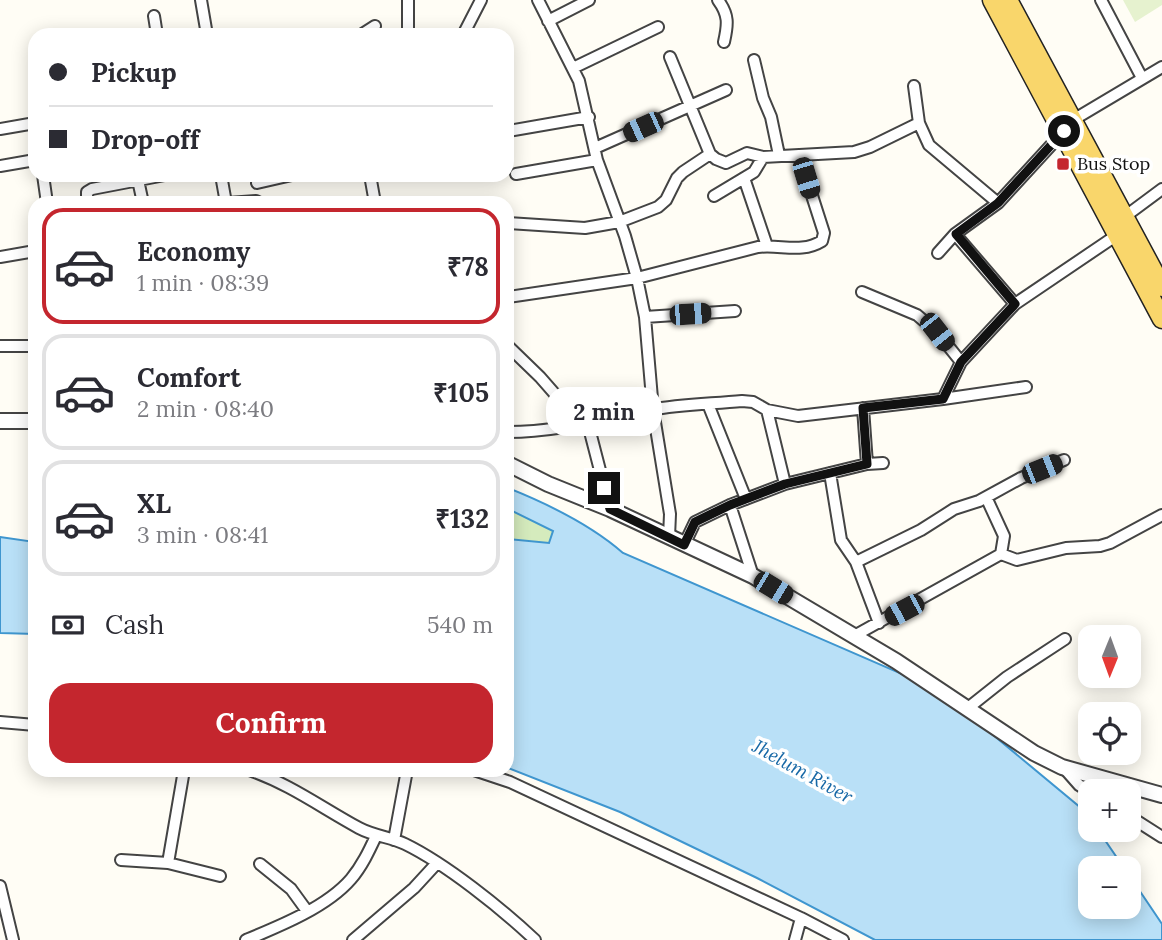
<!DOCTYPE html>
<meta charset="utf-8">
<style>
:root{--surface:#fff;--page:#f7f7f7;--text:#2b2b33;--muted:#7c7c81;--line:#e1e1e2;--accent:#c4262e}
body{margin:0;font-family:Lora,serif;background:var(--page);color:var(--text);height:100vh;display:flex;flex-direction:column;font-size:26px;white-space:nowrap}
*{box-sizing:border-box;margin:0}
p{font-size:23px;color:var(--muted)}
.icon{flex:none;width:38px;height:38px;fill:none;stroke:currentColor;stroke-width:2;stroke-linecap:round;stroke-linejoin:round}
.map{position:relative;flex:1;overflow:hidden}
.drawer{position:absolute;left:28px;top:196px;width:486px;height:581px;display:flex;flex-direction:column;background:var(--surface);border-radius:21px;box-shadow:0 4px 18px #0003}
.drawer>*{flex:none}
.top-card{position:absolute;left:28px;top:28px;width:486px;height:154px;border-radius:21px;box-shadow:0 4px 18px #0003;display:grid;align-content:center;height:154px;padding:0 21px;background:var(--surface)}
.needle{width:46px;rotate:181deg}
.buttons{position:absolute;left:1078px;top:625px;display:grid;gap:14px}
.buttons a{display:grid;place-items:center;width:63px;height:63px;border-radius:14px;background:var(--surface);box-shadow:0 4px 18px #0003;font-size:35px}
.end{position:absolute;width:32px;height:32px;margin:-16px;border:9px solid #111;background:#fff;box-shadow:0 0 0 4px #fff}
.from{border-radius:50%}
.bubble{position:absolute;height:49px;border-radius:21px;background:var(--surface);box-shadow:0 4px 18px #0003;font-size:23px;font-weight:700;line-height:49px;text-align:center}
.car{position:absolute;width:21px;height:42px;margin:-21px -10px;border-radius:9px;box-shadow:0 0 5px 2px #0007;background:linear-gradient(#222 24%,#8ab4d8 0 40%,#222 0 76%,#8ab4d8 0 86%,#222 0)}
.top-card b{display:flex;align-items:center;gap:24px;height:66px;font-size:26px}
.top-card b+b{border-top:2px solid var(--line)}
.top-card i{width:18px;height:18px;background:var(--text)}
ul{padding:12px 0 0;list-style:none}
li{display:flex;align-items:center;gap:21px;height:116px;margin:0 14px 10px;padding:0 7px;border:4px solid var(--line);border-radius:21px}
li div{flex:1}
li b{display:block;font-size:26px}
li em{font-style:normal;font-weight:700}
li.current{border-color:var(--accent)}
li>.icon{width:63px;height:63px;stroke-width:1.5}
.pay{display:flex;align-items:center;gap:18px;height:77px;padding:0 21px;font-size:26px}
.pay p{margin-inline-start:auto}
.cta{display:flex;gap:14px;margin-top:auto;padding:14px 21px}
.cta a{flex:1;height:80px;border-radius:21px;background:var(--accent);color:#fff;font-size:28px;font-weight:700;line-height:80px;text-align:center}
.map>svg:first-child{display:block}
.green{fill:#d5ebbd}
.pitch{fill:#e6f2cf}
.water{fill:#b9e0f7;stroke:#3f96cf;stroke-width:2}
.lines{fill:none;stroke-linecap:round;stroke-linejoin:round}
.minor-casing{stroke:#444;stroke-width:14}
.tertiary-casing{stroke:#444;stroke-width:18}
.primary-casing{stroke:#222;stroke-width:21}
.minor{stroke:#fff;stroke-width:10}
.tertiary{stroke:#fff;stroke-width:14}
.primary{stroke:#f9d66b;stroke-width:18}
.route{stroke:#111;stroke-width:9}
.poi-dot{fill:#c4262e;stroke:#fff;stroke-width:2.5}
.labels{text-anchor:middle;stroke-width:7;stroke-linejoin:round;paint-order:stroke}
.poi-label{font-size:18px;fill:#111;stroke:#fff;text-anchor:start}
.water-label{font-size:19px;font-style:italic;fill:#1768a6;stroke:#fff}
</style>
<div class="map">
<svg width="1162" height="940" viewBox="0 0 1162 940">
<rect width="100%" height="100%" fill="#fffdf5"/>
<path class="green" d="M508 509 553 531 549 543 508 539Z"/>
<path class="pitch" d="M1123 0H1162V5L1135 22Z"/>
<path class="water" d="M508 488C548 504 590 524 623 553L939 690 1087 813 1090 818V830H1098L1124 868H1090V906H1129V875L1162 924V940H875L757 878 620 812 508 768V539L549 543 553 531 508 509Z
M0 537 35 542V634L0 633Z"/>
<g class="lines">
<defs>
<path id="minor" d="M201 0 207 35
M408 0V35
M538 0 579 81 597 160 625 236 637 278 645 317 653 410 670 514 669 537
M718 0C729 15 728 24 724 42
M1101 0 1142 78
M154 16 157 35
M548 21 589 0
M361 35 375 26
M463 35 481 0
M670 57 710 154
M754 60 763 98 771 117 779 155
M573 68 658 27
M914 86 919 123 929 145 998 203
M1073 120 1162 67
M0 129 35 123
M508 131 589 117
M595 148 726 90
M0 166 35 160
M516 174 597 160
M43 175 47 203
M221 175 226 203
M370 175 375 203
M744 178 767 246
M138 180 143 203
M257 183 292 175
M714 196 754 172 763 157
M87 203V192L92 189 165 175
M228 203 256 201 260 203
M1123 218 1162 189
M508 223 585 228 619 222 658 207 666 200 677 178 683 172 710 154 716 159 726 163 747 153 763 157 854 152 870 147 919 123
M955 234 1015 304
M938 253 955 234 998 203 1064 131
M0 257 35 251
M862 292 917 315 937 332 961 362
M508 297 637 278 758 247C780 244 801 254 822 241L824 233 799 155
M645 317 735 311
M0 346H35
M508 346 540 377 582 425
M943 399 1026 387
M708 404 746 499
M863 408 867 464
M767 410 785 484
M588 424 610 509
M508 432C557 432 603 419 651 410 680 404 712 404 742 401L753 402 767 410 798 416 943 399 961 362 1015 304 1117 235
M830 473 841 540 856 562 879 623
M986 497 1004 536 1001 554
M730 505 753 576
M684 545 695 522 730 505 785 484 867 464 883 463
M856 562 921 530 954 509 979 501 1021 478 1064 460
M854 636 1001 554 1017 560 1066 548 1100 546 1110 543 1162 515
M968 708 1007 677 1065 639
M0 722 35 725
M1064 768 1079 785 1090 792
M184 770 168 863 220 876
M249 770C290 784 322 808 359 828 374 836 390 837 405 844 446 864 501 908 535 940
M474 770 510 782 801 918 843 940
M1129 816 1162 837
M394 840 407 770
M121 860 168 863
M260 864 291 889 307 911
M0 886 13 940
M246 940C280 926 327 907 351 879 362 866 369 851 376 836
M353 940 414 888 437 863
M795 940 801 918"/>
<path id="tertiary" d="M0 421H35
M508 464 548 484 610 509 753 576 896 661 1034 753 1062 767 1162 795"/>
<path id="primary" d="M992 0 1162 319
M1008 0 1162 287"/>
</defs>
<use href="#minor" class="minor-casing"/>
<use href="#tertiary" class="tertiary-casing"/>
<use href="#primary" class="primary-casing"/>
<use href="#minor" class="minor"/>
<use href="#tertiary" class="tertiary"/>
<use href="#primary" class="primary"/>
</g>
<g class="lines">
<path class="route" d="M604 488 610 509 684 545 695 522 730 505 785 484 867 464 863 408 943 399 961 362 1015 304 956 234 998 203 1064 131"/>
</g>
<rect class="poi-dot" x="1056" y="157" width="14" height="14" rx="3.5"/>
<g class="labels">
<g class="poi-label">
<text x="1077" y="170">Bus Stop</text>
</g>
<g class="water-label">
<text transform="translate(803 771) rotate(29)" y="7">Jhelum River</text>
</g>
</g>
</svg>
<div class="buttons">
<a><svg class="needle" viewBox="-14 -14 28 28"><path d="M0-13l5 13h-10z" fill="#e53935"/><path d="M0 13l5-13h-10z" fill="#7c7c81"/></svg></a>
<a><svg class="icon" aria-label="locate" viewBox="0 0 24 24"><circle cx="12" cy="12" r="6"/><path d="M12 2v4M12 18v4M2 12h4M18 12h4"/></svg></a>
<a>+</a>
<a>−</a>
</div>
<i class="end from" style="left:1064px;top:131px"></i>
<i class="end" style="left:604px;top:488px"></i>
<div class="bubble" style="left:546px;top:387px;width:116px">2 min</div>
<i class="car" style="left:643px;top:127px;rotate:246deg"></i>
<i class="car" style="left:806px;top:178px;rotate:163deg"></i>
<i class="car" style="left:690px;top:314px;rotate:86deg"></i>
<i class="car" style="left:937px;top:332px;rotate:142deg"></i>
<i class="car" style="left:1042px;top:469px;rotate:68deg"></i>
<i class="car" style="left:773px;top:588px;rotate:121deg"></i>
<i class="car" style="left:904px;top:610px;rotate:242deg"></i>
<div class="top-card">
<b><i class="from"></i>Pickup</b>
<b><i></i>Drop-off</b>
</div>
<section class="drawer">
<ul>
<li class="current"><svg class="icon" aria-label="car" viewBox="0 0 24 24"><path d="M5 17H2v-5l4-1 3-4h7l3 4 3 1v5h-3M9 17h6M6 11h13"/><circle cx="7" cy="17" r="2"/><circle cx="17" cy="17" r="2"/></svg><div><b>Economy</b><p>1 min · 08:39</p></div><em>₹78</em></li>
<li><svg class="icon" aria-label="car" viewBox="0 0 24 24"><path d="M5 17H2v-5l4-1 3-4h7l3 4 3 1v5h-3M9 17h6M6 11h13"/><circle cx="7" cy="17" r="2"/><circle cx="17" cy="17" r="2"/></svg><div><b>Comfort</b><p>2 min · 08:40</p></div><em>₹105</em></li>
<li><svg class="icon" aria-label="car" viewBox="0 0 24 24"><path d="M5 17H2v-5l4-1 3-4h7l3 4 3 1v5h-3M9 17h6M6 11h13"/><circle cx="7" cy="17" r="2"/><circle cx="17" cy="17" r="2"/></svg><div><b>XL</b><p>3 min · 08:41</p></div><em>₹132</em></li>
</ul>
<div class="pay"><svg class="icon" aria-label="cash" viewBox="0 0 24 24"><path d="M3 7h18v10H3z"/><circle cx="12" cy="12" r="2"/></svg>Cash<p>540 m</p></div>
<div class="cta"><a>Confirm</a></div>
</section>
</div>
